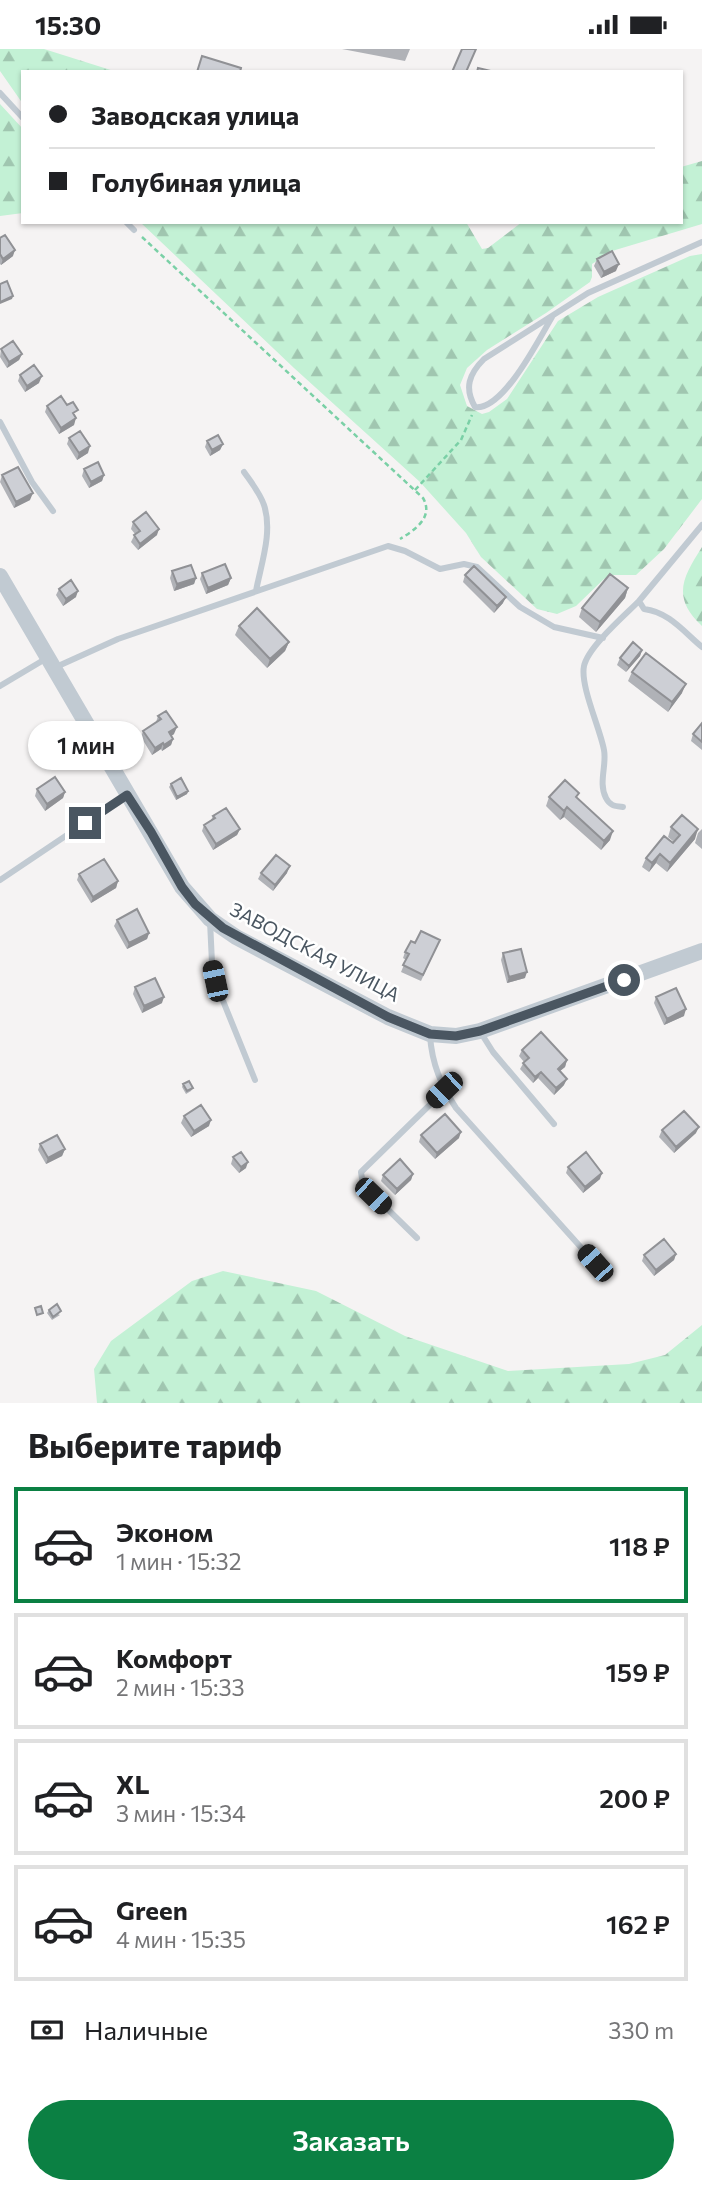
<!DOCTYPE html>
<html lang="ru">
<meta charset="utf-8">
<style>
:root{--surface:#fff;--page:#f6f6f6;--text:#202124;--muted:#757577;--line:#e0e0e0;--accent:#0b8043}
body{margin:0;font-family:Commissioner,sans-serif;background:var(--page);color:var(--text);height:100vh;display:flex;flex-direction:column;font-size:26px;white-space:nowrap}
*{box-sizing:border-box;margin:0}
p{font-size:23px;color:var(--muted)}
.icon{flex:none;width:38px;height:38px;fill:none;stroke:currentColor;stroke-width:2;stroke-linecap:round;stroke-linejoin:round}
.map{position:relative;height:1354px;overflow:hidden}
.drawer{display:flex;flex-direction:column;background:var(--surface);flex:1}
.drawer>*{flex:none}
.hud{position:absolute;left:21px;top:21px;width:662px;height:154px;border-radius:0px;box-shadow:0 2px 5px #0004;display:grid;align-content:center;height:154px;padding:0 28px;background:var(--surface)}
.end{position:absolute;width:32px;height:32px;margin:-16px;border:9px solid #4a5661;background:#fff;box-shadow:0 0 0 4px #fff}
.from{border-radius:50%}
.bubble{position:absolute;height:49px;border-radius:24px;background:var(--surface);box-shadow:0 2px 5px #0004;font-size:23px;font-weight:600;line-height:49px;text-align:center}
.car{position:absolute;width:21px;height:42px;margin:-21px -10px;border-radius:9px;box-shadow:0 0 5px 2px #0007;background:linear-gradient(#222 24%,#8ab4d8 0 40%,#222 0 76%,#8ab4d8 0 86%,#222 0)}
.hud b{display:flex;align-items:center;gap:24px;height:66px;font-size:26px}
.hud b+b{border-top:2px solid var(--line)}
.hud i{width:18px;height:18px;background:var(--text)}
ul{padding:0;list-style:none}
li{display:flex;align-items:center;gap:21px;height:116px;margin:0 14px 10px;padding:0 14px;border:4px solid var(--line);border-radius:0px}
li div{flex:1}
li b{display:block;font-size:26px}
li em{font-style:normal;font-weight:600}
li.current{border-color:var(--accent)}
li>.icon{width:63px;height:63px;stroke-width:1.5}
h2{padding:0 28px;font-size:32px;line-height:84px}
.pay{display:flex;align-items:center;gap:18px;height:77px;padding:0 28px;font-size:26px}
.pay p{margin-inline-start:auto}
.cta{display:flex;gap:14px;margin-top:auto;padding:14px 28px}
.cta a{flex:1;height:80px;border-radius:42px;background:var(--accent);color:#fff;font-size:28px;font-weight:600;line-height:80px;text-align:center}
.status{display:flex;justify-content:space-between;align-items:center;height:49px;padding:0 35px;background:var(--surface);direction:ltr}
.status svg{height:19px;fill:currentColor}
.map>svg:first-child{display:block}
.forest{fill:url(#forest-firs)}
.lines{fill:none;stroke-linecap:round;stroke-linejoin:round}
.path{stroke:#7ad0a6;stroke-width:2.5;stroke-dasharray:5 3.5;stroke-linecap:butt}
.service{stroke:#c1cad2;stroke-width:6}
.tertiary{stroke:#c1cad2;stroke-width:16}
.wall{fill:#b0b2b7}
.shaded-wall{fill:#909195}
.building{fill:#cdcfd5;stroke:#909195;stroke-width:2}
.route{stroke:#4a5661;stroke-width:9}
.labels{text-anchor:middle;stroke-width:5;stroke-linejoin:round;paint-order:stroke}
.street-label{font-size:19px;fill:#4a5661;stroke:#fff}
</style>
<div class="status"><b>15:30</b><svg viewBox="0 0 49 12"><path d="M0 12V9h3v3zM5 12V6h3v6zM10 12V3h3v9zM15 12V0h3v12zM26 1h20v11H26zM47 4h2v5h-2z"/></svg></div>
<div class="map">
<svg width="702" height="1354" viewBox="0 0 702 1354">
<defs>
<pattern id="forest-firs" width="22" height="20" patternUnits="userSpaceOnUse" patternTransform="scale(1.75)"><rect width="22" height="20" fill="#c3f1d5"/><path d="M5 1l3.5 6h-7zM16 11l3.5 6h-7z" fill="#a0c6b0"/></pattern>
</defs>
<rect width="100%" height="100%" fill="#f5f3f3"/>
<path class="forest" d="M0 0H44L117 23H23V55L0 22Z
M0 55 23 80V164L0 167Z
M702 112V175L612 202 592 215V228L590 233 546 264 487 301 467 319 460 336 467 357 482 365 489 363 507 350 558 272 598 248 690 207 702 205V450L664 500 636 526H614L604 530 576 557 557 565 537 560 481 508 466 484 420 433 294 319 140 173H466L482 200 488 199 522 173H681V118Z
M702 498V577C671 548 683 528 702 498Z
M223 1222 316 1242 405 1287 508 1322 629 1315 665 1306 702 1276V1354H97L94 1320 111 1292 192 1232Z"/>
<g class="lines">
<path class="path" d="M142 188 423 449C434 468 415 481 400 490
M415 441 461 391 472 366"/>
<path class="service" d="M0 44 23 69
M126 173 134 181
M552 268C539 290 503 362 475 358 464 339 469 325 484 310L588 244 702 193
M0 373 32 433 53 462
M244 423C251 433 260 444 264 456 273 483 261 515 256 542
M702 476 639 552 644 560C669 563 684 583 702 598
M56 618 118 590 388 497 405 502 440 520 464 515 477 518 520 558 554 578 603 589
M0 637 47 609
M623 758C615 757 610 757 606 749 598 734 607 716 604 701 600 679 580 637 584 617 588 598 624 567 639 552
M0 831 125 747
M210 872 212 914 215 932 255 1031
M481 984 493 1003 554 1075
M430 987C432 1015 441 1036 456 1059L595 1214
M417 1189 363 1136 361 1123 445 1041"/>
<path class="tertiary" d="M0 527 182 838 210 870 236 888 388 968 430 985 456 987 480 982 702 902"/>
</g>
<path class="wall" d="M342 0H410L405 12Z
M0 189 13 207 1 216 0 215Z
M597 210 616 222 601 229 594 217Z
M1 300 22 305 19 311 7 319 0 308Z
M20 326 39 334 25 343 18 332Z
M67 356 75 367 74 376 59 385 45 363 47 357Z
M69 389 88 404 77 411 67 395Z
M207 392 223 395 220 401 210 407 205 398Z
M84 420 104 426 102 432 89 439 82 427Z
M2 426 30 451 14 459 0 433Z
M133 473 157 486 138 501 131 493 135 485 131 480Z
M172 522 196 529 194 535 174 542 170 529Z
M202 524 231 529 228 536 206 545 200 530Z
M465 526 503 554 494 564 463 533Z
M628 539 625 549 596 583 579 568 582 559Z
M59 540 76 548 63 557 56 546Z
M239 577 289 593 285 602 267 619 235 586Z
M642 601 640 607 626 623 617 616 620 609Z
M632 623 682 644 668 663 628 632Z
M158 667 174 685 171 687 173 690 171 696 162 702 161 700 152 706 141 688 143 682 156 673Z
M702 674V701L691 692 693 685Z
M171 735 188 742 187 745 176 751 169 738Z
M37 740 65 743 63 749 45 762 35 747Z
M549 748 577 749 610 791 601 801 564 768 560 771 546 757Z
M213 767 240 780 237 786 213 801 202 782 204 776 211 771Z
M671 778 695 790 667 823 656 814 649 823 642 818 646 809 674 793 668 788Z
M702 780V800L695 794 698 784Z
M261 824H287L273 842 258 830Z
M79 825 118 832 116 839 91 854 77 831Z
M117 871 149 884 147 890 127 900 114 877Z
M440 891 421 932 401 923 406 911 403 909 405 903 415 894Z
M503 904 525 929 507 934 501 911Z
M135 938 162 954 142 964 133 945Z
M656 948 684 967 664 976 654 954Z
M522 1001 567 1011 565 1018 560 1022 564 1036 554 1046 538 1029 533 1034 520 1020 524 1013 519 1007Z
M183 1035 193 1039 191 1042 186 1045 182 1038Z
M184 1067 209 1077 191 1088 181 1074Z
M662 1081 696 1084 674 1104 659 1088Z
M421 1086 459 1089 435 1110 419 1093Z
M40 1095 65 1100 62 1107 46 1115 38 1101Z
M233 1108 246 1119 239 1124 231 1115Z
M568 1118 600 1130 583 1144 566 1124Z
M413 1125 411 1131 395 1146 381 1132 383 1126Z
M676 1205 674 1211 654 1227 642 1212 644 1206Z
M49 1261 60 1266 52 1271 47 1264Z"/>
<path class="shaded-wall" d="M15 201 13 207 1 216 3 210Z
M619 215 616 222 601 229 604 223Z
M13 247 12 250 0 255V253Z
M22 305 19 311 7 319 9 313Z
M42 327 39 334 25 343 27 337Z
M76 369 74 376 59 385 61 379Z
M223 395 220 401 210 407 212 401Z
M90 397 88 404 77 411 79 404Z
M104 426 102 432 89 439 91 433Z
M33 444 30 451 14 459 16 453Z
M159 480 157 486 138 501 140 495Z
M196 529 194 535 174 542 177 535Z
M231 529 228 536 206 545 208 539Z
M628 539 625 549 596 583 600 573Z
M78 542 76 548 63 557 66 550Z
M506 548 503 554 494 564 497 557Z
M289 593 285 602 267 619 270 610Z
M642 601 640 607 626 623 629 617Z
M686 635 682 644 668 663 672 653Z
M177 678 174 685 167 690 169 683Z
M173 690 171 696 162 702 164 696Z
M163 694 161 700 152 706 155 699Z
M188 742 187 745 176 751 177 748Z
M65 743 63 749 45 762 47 755Z
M567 758 564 768 560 771 564 762Z
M240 780 237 786 213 801 216 795Z
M698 780 695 790 667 823 670 814Z
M613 782 610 791 601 801 604 792Z
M660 805 656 814 649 823 652 814Z
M290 817 287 824 273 842 275 836Z
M118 832 116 839 91 854 93 848Z
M149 884 147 890 127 900 129 894Z
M527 923 525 929 507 934 509 928Z
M164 948 162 954 142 964 144 957Z
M686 960 684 967 664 976 667 970Z
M567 1011 565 1018 555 1026 558 1020Z
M541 1023 538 1029 533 1034 535 1028Z
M567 1030 564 1036 554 1046 556 1039Z
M211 1071 209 1077 191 1088 194 1082Z
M699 1078 696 1084 674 1104 676 1098Z
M461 1083 459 1089 435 1110 437 1104Z
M65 1100 62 1107 46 1115 48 1109Z
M248 1113 246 1119 239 1124 241 1118Z
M602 1124 600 1130 583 1144 585 1138Z
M413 1125 411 1131 395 1146 397 1140Z
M676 1205 674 1211 654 1227 656 1221Z"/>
<path class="building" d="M462 0H476L466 23H452Z
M202 7 241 19 240 23H197Z
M478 19 491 22V23H477Z
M5 186 15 201 3 210 0 205V189Z
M612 202 619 215 604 223 597 210Z
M7 232 13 247 0 253V235Z
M13 292 22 305 9 313 1 300Z
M34 316 42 327 27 337 20 326Z
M61 347 67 356 73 353 78 361 73 364 76 369 61 379 47 357Z
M80 382 90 397 79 404 69 389Z
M218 386 223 395 212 401 207 392Z
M98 413 104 426 91 433 84 420Z
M18 418 33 444 16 453 2 426Z
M146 463 159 480 140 495 134 486 140 482 133 473Z
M225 515 231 529 208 539 202 524Z
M191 516 196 529 177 535 172 522Z
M474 517 506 548 497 557 465 526Z
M610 525 628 539 600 573 582 559Z
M71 531 78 542 66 550 59 540Z
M257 559 289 593 270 610 239 577Z
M633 593 642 601 629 617 620 609Z
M646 604 686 635 672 653 632 623Z
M166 662 177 678 169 683 173 690 164 696 163 694 155 699 143 682 161 670 158 667Z
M702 674V693L693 685Z
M55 728 65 743 47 755 37 740Z
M181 729 188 742 177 748 171 735Z
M565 731 579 744 576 748 613 782 604 792 567 758 564 762 549 748Z
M226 759 240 780 216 795 204 776 215 769 213 767Z
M682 766 698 780 670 814 660 805 652 814 646 809 664 787 673 794 680 786 671 778Z
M276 806 290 817 275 836 261 824Z
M104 810 118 832 93 848 79 825Z
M137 860 149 884 129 894 117 871Z
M421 882 440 891 423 926 403 916 409 905 405 903 411 892 415 894Z
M521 900 527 923 509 928 503 904Z
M155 929 164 948 144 957 135 938Z
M676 939 686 960 667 970 656 948Z
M541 983 567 1011 558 1020 567 1030 556 1039 541 1023 535 1028 523 1014 529 1009 522 1001Z
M189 1032 193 1039 187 1042 183 1035Z
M201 1056 211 1071 194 1082 184 1067Z
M684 1062 699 1078 676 1098 662 1081Z
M445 1065 461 1083 437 1104 421 1086Z
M57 1086 65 1100 48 1109 40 1095Z
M241 1103 248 1113 241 1118 233 1108Z
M586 1103 602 1124 585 1138 568 1118Z
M400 1110 413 1125 397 1140 383 1126Z
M664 1190 676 1205 656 1221 644 1206Z
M57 1255 61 1262 53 1268 49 1261Z
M41 1257 43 1264 37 1266 35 1259Z"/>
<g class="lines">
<path class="route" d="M85 774 127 746 151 783 182 838 195 855 223 879 388 968 430 985 456 987 480 982 624 931"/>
</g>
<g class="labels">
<g class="street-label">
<text transform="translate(315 903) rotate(28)" y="7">ЗАВОДСКАЯ УЛИЦА</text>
</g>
</g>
</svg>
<i class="end from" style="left:624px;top:931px"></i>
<i class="end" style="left:85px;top:774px"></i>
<div class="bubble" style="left:28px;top:672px;width:116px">1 мин</div>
<i class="car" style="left:215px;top:932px;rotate:348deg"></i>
<i class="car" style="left:444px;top:1041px;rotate:226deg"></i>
<i class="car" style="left:373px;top:1147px;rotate:134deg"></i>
<i class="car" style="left:595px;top:1214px;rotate:318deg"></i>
<div class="hud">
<b><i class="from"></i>Заводская улица</b>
<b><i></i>Голубиная улица</b>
</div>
</div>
<section class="drawer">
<h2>Выберите тариф</h2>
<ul>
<li class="current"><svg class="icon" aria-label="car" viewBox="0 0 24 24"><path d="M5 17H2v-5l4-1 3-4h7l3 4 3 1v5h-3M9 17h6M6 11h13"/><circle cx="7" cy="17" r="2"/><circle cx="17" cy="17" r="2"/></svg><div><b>Эконом</b><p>1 мин · 15:32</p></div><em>118 ₽</em></li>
<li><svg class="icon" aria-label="car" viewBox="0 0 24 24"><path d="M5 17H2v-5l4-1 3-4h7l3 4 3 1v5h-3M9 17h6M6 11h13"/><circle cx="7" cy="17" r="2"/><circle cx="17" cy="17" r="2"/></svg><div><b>Комфорт</b><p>2 мин · 15:33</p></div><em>159 ₽</em></li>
<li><svg class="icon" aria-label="car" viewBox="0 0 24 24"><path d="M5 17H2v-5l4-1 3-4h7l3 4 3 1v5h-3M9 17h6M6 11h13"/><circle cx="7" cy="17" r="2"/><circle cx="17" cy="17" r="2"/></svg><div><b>XL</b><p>3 мин · 15:34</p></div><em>200 ₽</em></li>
<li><svg class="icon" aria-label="car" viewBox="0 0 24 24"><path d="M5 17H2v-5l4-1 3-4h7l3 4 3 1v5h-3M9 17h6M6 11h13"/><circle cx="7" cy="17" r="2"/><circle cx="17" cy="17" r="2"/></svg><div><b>Green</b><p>4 мин · 15:35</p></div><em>162 ₽</em></li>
</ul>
<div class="pay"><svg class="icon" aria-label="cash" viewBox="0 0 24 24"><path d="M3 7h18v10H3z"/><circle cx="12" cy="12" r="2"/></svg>Наличные<p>330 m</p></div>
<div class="cta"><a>Заказать</a></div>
</section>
